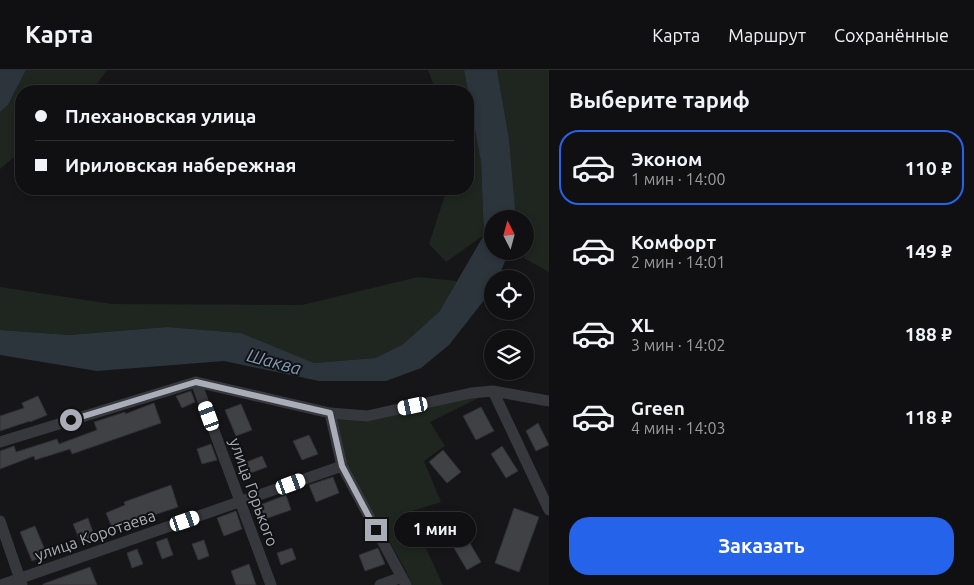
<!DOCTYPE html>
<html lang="ru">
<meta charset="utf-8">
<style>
:root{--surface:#101012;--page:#19191b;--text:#f1f3f6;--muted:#9c9d9f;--line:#303032;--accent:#2563eb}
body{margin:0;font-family:Ubuntu,sans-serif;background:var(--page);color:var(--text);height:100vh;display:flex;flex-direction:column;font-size:19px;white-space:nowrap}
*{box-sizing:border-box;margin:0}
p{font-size:16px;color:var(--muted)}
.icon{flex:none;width:28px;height:28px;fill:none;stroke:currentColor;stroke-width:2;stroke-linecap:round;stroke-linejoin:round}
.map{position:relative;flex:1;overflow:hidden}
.side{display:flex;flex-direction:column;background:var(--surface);width:425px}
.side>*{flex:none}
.hud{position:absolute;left:15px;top:15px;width:459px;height:110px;border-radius:20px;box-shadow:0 2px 8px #0003,0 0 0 1px var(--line);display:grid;align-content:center;height:110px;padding:0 20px;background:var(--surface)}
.needle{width:32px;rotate:354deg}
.tools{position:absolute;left:484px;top:140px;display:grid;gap:10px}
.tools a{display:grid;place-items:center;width:50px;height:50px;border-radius:50%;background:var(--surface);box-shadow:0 2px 8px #0003,0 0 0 1px var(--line);font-size:25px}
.end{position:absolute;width:22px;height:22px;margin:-11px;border:6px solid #a8adb8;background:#111;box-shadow:0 0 0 2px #111}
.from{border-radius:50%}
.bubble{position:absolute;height:35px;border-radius:18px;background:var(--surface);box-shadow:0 2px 8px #0003,0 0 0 1px var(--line);font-size:16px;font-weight:700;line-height:35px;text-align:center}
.car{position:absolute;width:15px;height:30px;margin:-15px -8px;border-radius:6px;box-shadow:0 0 4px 1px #0007;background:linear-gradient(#fff 24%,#345 0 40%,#fff 0 76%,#345 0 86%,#fff 0)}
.hud b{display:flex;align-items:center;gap:18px;height:48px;font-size:19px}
.hud b+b{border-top:1px solid var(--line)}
.hud i{width:12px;height:12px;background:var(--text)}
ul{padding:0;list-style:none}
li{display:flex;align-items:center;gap:15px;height:75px;margin:0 10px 8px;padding:0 10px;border:2px solid transparent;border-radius:20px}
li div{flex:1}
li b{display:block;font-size:19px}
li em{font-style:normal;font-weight:700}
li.current{border-color:var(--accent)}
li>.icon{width:45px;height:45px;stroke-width:1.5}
h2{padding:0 20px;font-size:22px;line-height:60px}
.primary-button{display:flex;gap:10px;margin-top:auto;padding:10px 20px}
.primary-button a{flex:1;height:58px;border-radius:20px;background:var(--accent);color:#fff;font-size:20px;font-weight:700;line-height:58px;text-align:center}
header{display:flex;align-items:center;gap:30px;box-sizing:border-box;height:70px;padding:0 25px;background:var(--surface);border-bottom:1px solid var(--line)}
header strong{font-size:24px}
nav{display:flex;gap:28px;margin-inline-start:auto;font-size:18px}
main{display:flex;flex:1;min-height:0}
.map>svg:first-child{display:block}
.green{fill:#1e261f}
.water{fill:#2c353c}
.building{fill:#404145;stroke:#303034}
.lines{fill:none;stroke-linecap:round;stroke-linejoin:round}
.minor{stroke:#37383d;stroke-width:11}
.route{stroke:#a8adb8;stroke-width:6}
.labels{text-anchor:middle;stroke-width:4;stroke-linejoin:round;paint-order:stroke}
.street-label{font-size:16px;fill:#a8adb8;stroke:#111113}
.water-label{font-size:18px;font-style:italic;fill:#7f9bb3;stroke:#111113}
</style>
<header>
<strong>Карта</strong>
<nav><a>Карта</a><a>Маршрут</a><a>Сохранённые</a></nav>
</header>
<main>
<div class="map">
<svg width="549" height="515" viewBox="0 0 549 515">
<rect width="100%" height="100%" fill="#161618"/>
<path class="green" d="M26 0H107L92 21H21V81L0 99V42L8 35Z
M428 0H464L481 92 484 165 446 192 429 174 447 119H468V21H436Z
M497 0H549V202L524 188 527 181 525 179V149H516L509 68Z
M418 207 457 211 439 242 402 275 375 288 314 293 241 263 167 257 69 265 0 260V217L112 234 302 235Z
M487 324 430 352 445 376 424 391 441 432 409 442 443 515H412L406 501 346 394 333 347Z"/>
<path class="water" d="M0 0H26L8 35 0 42Z
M464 0H497L509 68 516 149H492V181H509L498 209H492V220L449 275 421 298 386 311H319L224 291 97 301 0 285V260L69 265 167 257 241 263 314 293 375 288 402 275 439 242 484 165 481 92Z"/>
<path class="building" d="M191 321 195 332 182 338 176 326Z
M38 326 47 345 30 352V351L0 361V346L24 338 22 333Z
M154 333 161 353 72 384 70 379 35 390 34 386 0 399V381L14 376 16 382 57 369 59 374 97 360 94 352 125 342V344Z
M241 334 252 360 236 366 225 340Z
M481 337 494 361 476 370 463 346Z
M538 353 549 375 536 381 526 361Z
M309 365 318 384 302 390 293 371Z
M211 374 217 390 202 394 197 379Z
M502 376 518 401 506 408 491 384Z
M443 380 461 402 447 413 429 392Z
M262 386 267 397 248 404 244 393Z
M333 407 339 423 316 432 309 415Z
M171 415 178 437 148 447V448L113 460 106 443 125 435 124 432Z
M286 425 291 440 265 449 260 435Z
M514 438 539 447 519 502 495 493Z
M236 441 242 459 224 466 217 448Z
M88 448 95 468 81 473 73 454Z
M458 453 481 492 467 500 444 461Z
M35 456 47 485 32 491 20 462Z
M167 468 173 485 162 489 156 472Z
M204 470 209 486 198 490 192 474Z
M292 478 296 489 281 495 277 483Z
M378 478 385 494 365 501 359 485Z
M137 479 143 494 132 498 127 483Z
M249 494 256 515H236L231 501Z
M90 497 97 515H43V514Z"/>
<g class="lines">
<path class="minor" d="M196 312 271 515
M493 321 549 440
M330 343 342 396 406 515
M0 372 196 312 330 343 367 346 471 323 493 321 549 331
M0 451 22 515
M1 515 342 396
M380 515 402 507"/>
</g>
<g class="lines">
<path class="route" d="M71 350 196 312 330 343 342 396 376 460"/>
</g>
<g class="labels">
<g class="street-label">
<text transform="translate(254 422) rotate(70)" y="6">улица Горького</text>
<text transform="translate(95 465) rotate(-19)" y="6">улица Коротаева</text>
</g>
<g class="water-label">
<text transform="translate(274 292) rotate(15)" y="6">Шаква</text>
</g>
</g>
</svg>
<div class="tools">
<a><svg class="needle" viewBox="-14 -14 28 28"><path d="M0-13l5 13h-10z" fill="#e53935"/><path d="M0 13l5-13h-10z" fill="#9c9d9f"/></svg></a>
<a><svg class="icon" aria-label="locate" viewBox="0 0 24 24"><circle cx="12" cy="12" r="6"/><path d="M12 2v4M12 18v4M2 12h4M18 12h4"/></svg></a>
<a><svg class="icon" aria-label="layers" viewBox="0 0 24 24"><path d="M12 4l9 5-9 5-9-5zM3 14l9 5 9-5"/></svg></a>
</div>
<i class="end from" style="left:71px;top:350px"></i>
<i class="end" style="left:376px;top:460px"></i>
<div class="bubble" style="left:394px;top:442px;width:82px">1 мин</div>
<i class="car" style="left:413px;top:336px;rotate:258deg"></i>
<i class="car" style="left:209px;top:346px;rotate:340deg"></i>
<i class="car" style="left:291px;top:414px;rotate:70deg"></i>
<i class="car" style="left:185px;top:451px;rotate:71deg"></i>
<div class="hud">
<b><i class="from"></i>Плехановская улица</b>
<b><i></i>Ириловская набережная</b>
</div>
</div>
<section class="side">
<h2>Выберите тариф</h2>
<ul>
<li class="current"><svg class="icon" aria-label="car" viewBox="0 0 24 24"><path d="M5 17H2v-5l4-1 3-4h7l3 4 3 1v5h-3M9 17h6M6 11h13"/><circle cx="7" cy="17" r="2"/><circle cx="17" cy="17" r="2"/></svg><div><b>Эконом</b><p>1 мин · 14:00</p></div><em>110 ₽</em></li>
<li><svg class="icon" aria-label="car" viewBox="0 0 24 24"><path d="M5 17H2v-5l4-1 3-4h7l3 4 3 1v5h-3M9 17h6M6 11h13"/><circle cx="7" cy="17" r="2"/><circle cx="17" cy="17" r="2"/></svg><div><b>Комфорт</b><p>2 мин · 14:01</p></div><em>149 ₽</em></li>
<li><svg class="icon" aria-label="car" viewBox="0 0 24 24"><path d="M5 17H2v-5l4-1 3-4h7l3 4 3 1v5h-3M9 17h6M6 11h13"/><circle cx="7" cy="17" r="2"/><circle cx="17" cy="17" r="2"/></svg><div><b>XL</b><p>3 мин · 14:02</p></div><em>188 ₽</em></li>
<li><svg class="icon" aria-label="car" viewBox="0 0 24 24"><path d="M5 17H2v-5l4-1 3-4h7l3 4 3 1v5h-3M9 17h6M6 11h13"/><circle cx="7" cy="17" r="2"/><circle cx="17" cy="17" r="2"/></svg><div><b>Green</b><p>4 мин · 14:03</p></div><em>118 ₽</em></li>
</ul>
<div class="primary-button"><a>Заказать</a></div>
</section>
</main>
